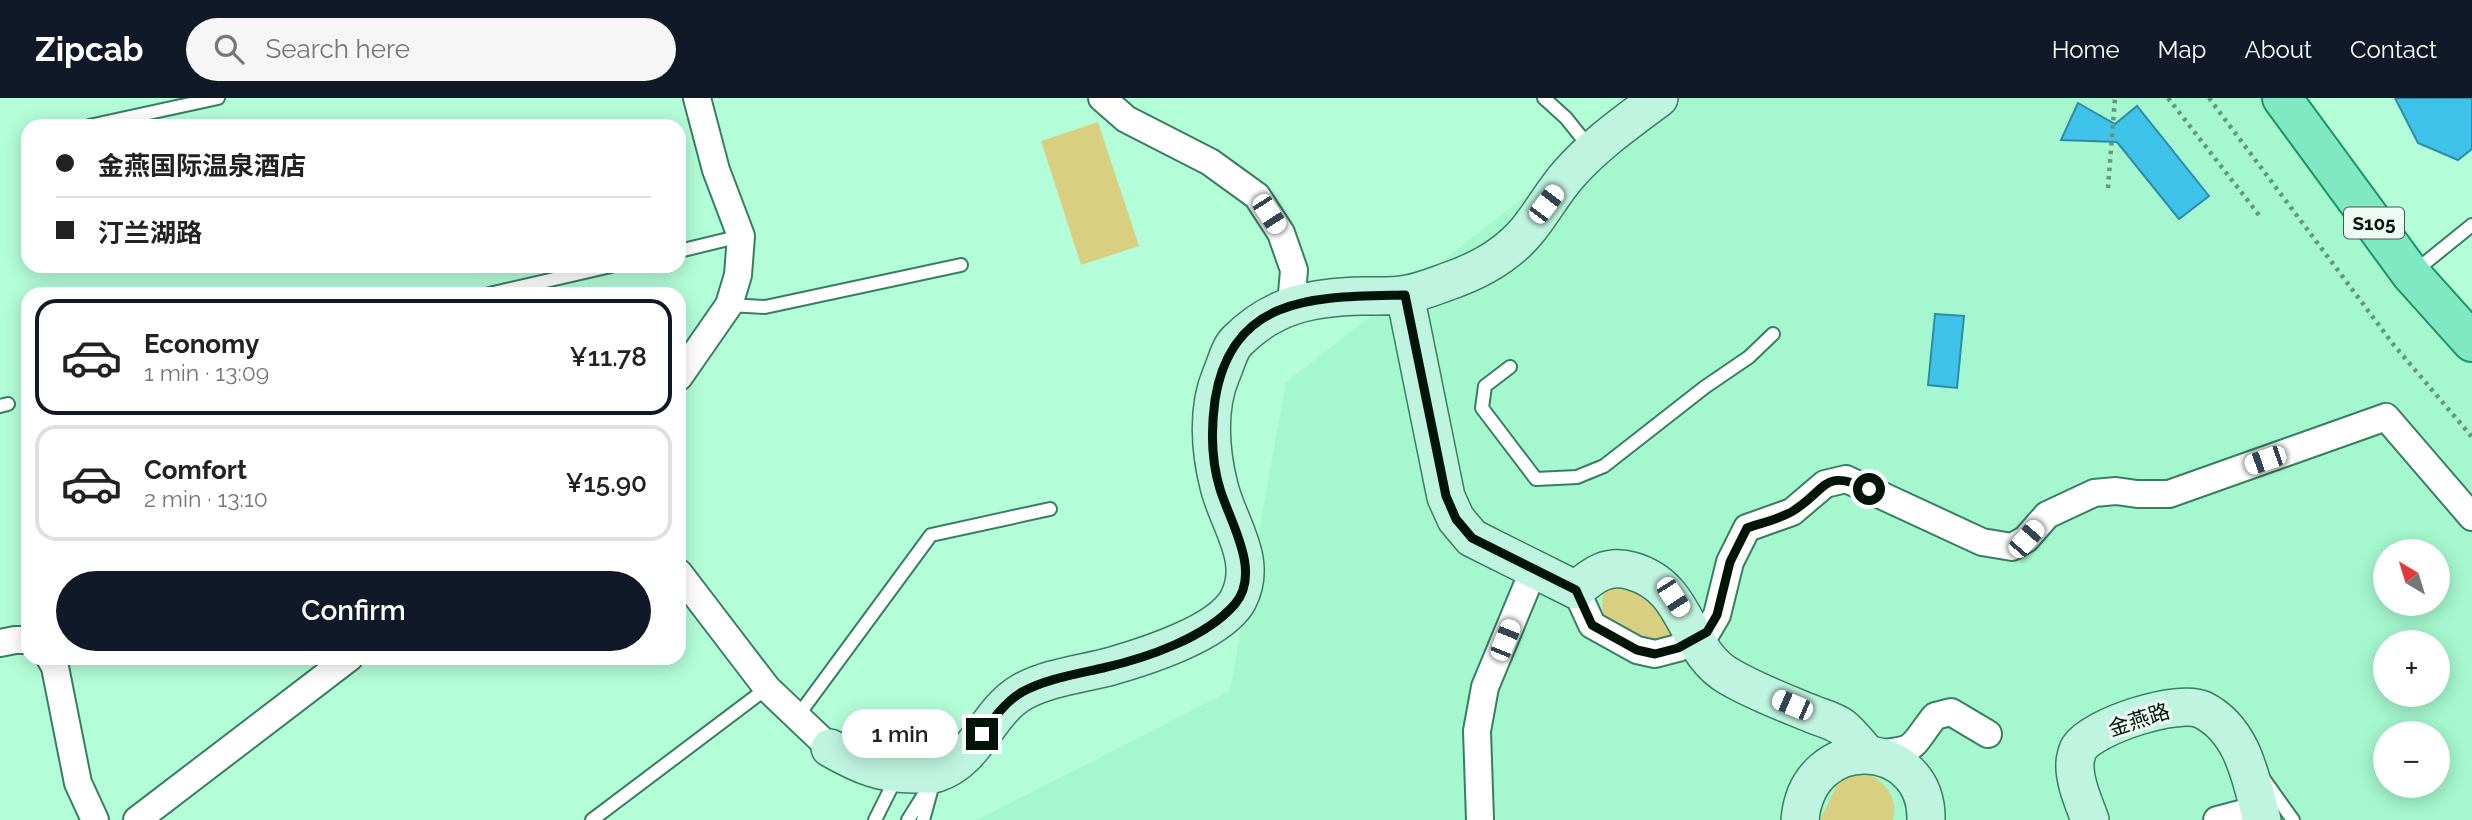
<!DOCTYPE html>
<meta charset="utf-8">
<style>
:root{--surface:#fff;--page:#f6f6f6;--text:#222;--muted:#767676;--line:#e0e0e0;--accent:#111827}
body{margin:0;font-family:Raleway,"Noto Sans SC",sans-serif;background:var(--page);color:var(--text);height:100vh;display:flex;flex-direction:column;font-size:26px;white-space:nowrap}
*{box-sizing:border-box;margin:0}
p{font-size:23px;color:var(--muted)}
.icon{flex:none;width:38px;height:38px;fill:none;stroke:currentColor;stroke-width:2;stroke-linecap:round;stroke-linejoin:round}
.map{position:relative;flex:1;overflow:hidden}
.sheet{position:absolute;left:21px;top:189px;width:665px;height:378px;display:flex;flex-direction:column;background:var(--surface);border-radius:21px;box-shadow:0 4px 18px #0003}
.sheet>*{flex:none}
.guide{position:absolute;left:21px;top:21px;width:665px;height:154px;border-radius:21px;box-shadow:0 4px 18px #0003;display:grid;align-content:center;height:154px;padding:0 35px;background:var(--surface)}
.needle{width:46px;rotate:322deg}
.tools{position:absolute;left:2373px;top:441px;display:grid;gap:14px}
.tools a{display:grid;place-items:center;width:77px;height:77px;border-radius:50%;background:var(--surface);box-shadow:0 4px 18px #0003;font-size:35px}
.end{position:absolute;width:32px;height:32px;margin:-16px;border:9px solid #001408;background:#fff;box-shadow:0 0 0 4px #fff}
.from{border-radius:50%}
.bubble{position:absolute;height:49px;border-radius:24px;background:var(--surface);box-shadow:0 4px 18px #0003;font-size:23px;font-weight:600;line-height:49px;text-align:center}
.car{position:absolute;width:21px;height:42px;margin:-21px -10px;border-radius:9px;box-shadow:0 0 5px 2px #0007;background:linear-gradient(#fff 24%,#345 0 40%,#fff 0 76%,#345 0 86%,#fff 0)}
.guide b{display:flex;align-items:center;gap:24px;height:66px;font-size:26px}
.guide b+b{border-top:2px solid var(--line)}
.guide i{width:18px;height:18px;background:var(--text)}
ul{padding:12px 0 0;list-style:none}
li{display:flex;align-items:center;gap:21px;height:116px;margin:0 14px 10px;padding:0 21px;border:4px solid var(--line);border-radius:21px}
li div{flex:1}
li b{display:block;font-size:26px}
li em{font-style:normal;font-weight:600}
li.selected{border-color:var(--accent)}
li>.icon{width:63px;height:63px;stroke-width:1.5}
.primary-button{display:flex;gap:14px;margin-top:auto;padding:14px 35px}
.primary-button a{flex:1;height:80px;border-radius:42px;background:var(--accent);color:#fff;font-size:28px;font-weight:600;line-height:80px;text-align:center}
header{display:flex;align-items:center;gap:42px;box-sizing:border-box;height:98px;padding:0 35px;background:var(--accent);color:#fff}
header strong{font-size:33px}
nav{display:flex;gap:38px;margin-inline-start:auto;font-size:24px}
.search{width:490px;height:63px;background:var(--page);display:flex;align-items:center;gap:18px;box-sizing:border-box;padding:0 24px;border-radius:38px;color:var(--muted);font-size:26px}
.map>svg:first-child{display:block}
.built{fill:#a4f7ce;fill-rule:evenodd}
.green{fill:#d9cf81}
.water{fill:#3fc2e9;stroke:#2c8ea6;stroke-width:2}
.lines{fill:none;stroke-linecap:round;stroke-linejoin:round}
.lane-casing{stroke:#377f5f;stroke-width:16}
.street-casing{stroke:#377f5f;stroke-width:30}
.secondary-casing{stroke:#377f5f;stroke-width:40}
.primary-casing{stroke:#1c9466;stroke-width:42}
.path{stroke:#66977e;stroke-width:4.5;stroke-dasharray:3.5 5;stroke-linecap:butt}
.lane{stroke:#fff;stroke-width:12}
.street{stroke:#fff;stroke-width:26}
.secondary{stroke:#bff4e0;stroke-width:37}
.primary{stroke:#80e8c2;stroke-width:38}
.route{stroke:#001408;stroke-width:9}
.labels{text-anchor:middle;stroke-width:6;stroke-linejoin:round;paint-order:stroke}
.shield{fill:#eefbf4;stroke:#47594f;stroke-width:2}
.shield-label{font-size:19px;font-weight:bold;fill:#001408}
.street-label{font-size:21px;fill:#001408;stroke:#eefbf4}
</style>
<header>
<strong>Zipcab</strong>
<div class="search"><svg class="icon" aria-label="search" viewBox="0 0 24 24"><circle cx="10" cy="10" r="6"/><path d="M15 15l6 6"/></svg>Search here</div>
<nav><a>Home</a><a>Map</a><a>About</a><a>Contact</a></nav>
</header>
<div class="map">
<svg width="2472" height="722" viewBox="0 0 2472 722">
<rect width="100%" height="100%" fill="#b4fdd9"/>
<path class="built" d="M1652 0H2266L2472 247V722H977L1230 593 1286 284ZM2385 453H2438V506H2385ZM2385 544H2438V597H2385ZM2385 635H2438V688H2385Z"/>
<path class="green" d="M1098 24 1139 148 1081 167 1041 43Z
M1619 485 1660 499 1679 532 1669 543C1646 545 1623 534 1603 521L1602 505 1604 490Z
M1846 668C1871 674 1901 690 1893 722H1820Z"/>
<path class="water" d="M2395 0H2472V51L2458 62 2418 45Z
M2078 5 2115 26 2137 8 2209 98 2179 121 2117 44 2061 42Z
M1935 216 1964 218 1957 290 1928 287Z"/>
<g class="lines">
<defs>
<path id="lane" d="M1544 0 1566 20 1590 50
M89 28 218 0
M679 153 741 138
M2415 173 2472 127
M489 196 611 168
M729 207 765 209 961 167
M1510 269 1485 288 1482 310 1536 381 1577 379 1604 368 1705 289 1749 259 1773 236
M0 308 8 306
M797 619 931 437 1050 411
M2263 680 2293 722
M592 722 767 590
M875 722 897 678
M908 722 933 682
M923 722 931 693"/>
<path id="street" d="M1102 0 1126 21 1210 64 1257 98 1281 135 1294 172 1291 207
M679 279 729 207 738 177 741 138 716 72 697 0
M679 475 767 590 830 650
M1576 492 1592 527 1637 552 1655 556 1678 550 1707 534 1717 517 1730 464 1747 430 1792 414 1825 386 1846 381 1982 444 2012 449 2026 441 2047 417 2094 395 2116 393 2137 396H2169L2386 319 2472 419
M0 545 15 542H28
M50 560 55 569 78 685 95 722
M1872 656C1919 652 1908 652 1935 618L1951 614 1988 636
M137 722 349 560
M1480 722 1477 633 1485 589 1534 471
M2217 722 2259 711"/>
<path id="secondary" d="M1405 197 1446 399 1456 421 1472 440 1576 492C1594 476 1608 466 1632 473 1691 490 1683 553 1730 579 1756 594 1785 605 1812 616 1822 620 1834 623 1842 629 1851 636 1859 647 1867 656
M830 650C860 667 882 677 918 676 924 676 932 677 937 675 977 662 987 614 1022 594 1049 579 1083 576 1112 568 1147 558 1220 535 1238 502 1259 462 1228 426 1219 388 1210 353 1207 310 1221 277 1226 266 1229 251 1237 243 1274 206 1313 199 1363 198 1377 198 1393 199 1407 196 1421 194 1435 188 1449 183 1478 173 1507 157 1527 133 1542 115 1553 94 1568 77 1594 47 1627 24 1659 0
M1800 722C1808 631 1928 640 1926 722
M2090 722C2084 705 2074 684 2075 665 2075 662 2077 653 2079 650 2093 628 2179 600 2203 612 2244 633 2251 682 2262 722"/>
<path id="primary" d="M2282 0 2411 176 2472 244"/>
</defs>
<use href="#lane" class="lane-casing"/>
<use href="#street" class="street-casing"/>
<use href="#secondary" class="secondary-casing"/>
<use href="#primary" class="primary-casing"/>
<path class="path" d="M2168 0 2259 117
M2209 0 2393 246 2472 339
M2108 90 2115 0"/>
<use href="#lane" class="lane"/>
<use href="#street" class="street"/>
<use href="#secondary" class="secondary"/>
<use href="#primary" class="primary"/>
</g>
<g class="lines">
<path class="route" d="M982 636C993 621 1005 604 1022 594 1046 581 1077 576 1103 570 1146 560 1206 540 1235 506 1262 474 1230 424 1220 391 1211 362 1211 331 1215 302 1232 195 1319 199 1405 197L1446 398 1456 421 1472 440 1576 492 1592 527 1637 552 1655 556 1678 550 1707 534 1717 517 1730 464 1747 430C1761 425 1780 421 1793 413 1828 391 1822 370 1869 391"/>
</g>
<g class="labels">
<rect class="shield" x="2344" y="109.5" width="60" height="31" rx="5"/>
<g class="shield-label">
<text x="2374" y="132">S105</text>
</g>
<g class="street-label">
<text transform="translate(2139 622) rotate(-18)" y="7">金燕路</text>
</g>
</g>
</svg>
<div class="tools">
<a><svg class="needle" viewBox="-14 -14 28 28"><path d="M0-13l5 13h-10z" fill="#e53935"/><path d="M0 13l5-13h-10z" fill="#767676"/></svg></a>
<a>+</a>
<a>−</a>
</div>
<i class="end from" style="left:1869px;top:391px"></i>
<i class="end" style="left:982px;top:636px"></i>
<div class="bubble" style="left:842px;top:611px;width:116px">1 min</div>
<i class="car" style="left:1546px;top:106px;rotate:37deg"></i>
<i class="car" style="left:1269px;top:116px;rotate:147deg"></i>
<i class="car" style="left:2265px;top:362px;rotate:251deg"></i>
<i class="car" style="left:2026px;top:441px;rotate:41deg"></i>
<i class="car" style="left:1673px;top:499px;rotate:147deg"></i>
<i class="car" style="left:1505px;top:542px;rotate:22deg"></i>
<i class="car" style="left:1792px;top:607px;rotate:293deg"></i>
<div class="guide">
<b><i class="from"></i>金燕国际温泉酒店</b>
<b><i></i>汀兰湖路</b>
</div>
<section class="sheet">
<ul>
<li class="selected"><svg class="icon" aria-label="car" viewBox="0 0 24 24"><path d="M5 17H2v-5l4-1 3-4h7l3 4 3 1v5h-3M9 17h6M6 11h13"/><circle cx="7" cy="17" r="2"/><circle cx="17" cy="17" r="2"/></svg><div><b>Economy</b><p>1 min · 13:09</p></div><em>¥11.78</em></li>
<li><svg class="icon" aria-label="car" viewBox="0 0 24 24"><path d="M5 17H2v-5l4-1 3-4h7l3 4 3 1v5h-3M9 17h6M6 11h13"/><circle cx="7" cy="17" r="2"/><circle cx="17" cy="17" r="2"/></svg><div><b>Comfort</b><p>2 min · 13:10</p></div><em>¥15.90</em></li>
</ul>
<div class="primary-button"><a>Confirm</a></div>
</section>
</div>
